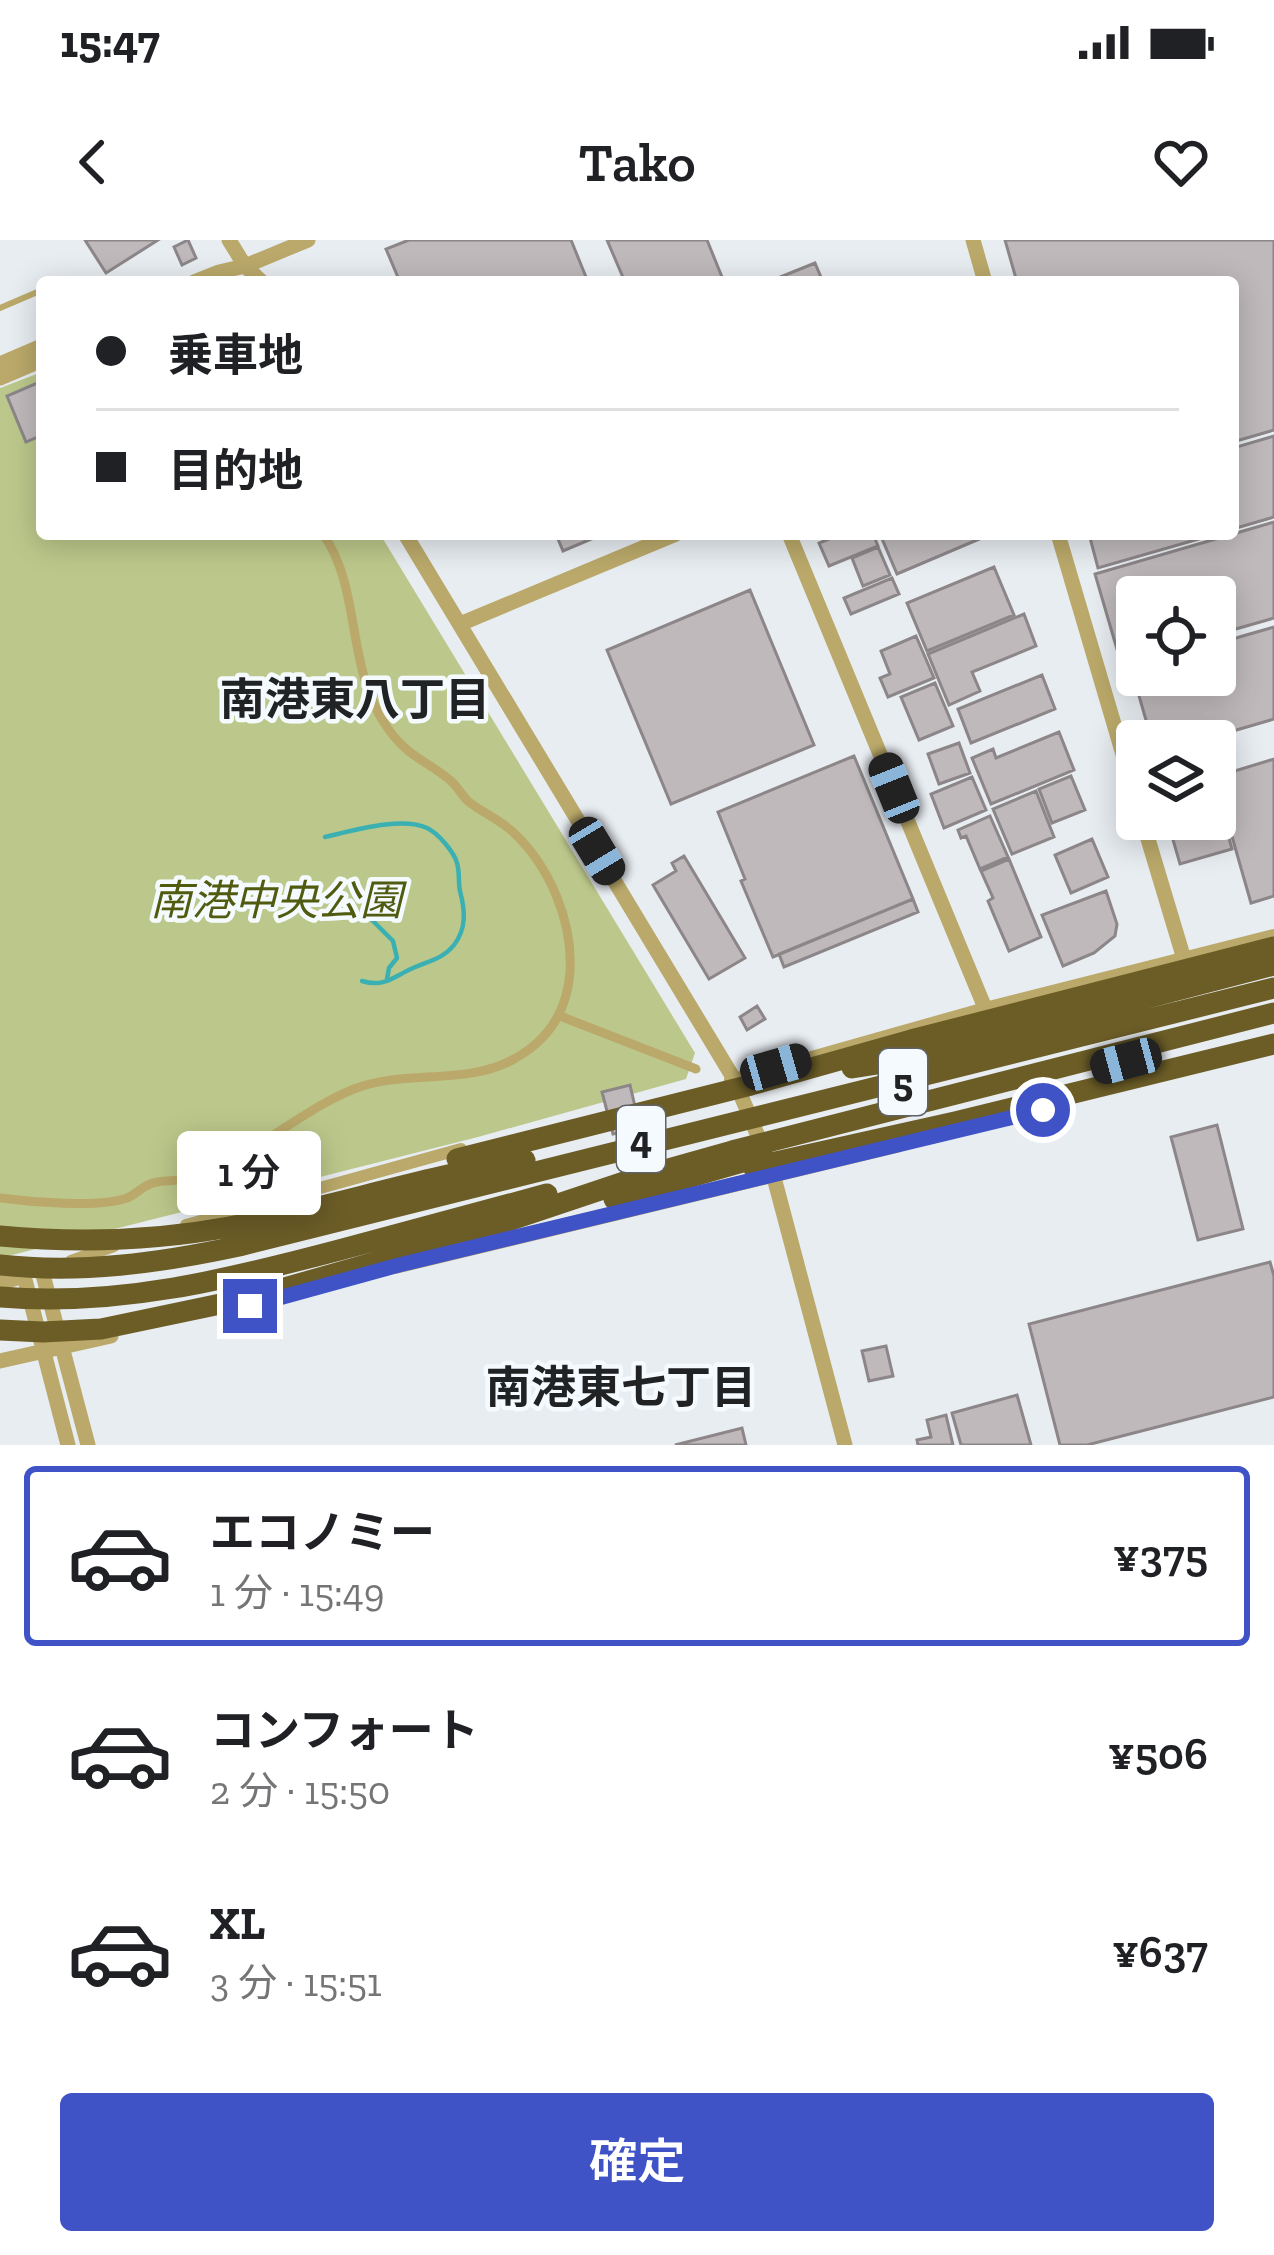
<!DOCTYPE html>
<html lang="ja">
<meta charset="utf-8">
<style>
:root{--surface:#fff;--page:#f6f6f6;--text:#202124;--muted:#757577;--line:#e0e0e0;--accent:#3f52c6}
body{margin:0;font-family:"Zilla Slab","Noto Sans JP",serif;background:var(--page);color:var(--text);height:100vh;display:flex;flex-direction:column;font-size:45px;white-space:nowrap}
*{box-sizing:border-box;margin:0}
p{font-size:39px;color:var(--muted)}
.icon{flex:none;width:66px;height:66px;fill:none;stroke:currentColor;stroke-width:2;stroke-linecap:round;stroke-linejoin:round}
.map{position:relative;height:1205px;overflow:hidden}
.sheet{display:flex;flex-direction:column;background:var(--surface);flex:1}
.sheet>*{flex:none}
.hud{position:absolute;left:36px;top:36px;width:1203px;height:264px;border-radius:12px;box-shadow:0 6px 30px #0003;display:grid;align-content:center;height:264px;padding:0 60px;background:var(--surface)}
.buttons{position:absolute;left:1116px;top:336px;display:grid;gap:24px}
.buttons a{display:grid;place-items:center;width:120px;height:120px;border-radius:12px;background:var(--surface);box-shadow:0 6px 30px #0003;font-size:60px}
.end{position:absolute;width:54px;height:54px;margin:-27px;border:15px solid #3f52c6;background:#fff;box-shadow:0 0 0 6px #fff}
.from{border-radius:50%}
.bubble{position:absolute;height:84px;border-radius:12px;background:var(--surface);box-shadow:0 6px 30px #0003;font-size:39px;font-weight:600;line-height:84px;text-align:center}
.car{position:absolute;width:36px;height:72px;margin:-36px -18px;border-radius:15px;box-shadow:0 0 9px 3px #0007;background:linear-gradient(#222 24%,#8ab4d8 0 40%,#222 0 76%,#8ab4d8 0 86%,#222 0)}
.hud b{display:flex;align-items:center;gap:42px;height:114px;font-size:45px}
.hud b+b{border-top:3px solid var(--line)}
.hud i{width:30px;height:30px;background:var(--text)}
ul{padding:21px 0 0;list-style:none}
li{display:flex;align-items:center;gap:36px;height:180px;margin:0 24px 18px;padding:0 36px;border:6px solid transparent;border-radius:12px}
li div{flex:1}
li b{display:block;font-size:45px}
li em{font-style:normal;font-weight:600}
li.selected{border-color:var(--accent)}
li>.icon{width:108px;height:108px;stroke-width:1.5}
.primary-button{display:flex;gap:24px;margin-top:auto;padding:24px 60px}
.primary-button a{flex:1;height:138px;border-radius:12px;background:var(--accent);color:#fff;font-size:48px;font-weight:600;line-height:138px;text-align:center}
.status{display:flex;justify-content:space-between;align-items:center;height:84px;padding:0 60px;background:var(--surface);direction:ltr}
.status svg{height:33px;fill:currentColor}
header{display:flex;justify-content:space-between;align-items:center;height:156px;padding:0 60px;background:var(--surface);font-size:54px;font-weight:600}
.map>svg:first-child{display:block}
.green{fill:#bcc88b}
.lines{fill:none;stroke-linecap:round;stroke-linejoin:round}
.stream{stroke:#3ab0b3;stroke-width:4.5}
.building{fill:#bfb9bb;stroke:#8c8688;stroke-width:3}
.service{stroke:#baa96a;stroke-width:6}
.pedestrian{stroke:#baa96a;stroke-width:9}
.minor{stroke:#baa96a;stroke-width:12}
.tertiary{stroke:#baa96a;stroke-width:15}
.motorway{stroke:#6c5d27;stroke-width:21}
.route{stroke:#3f52c6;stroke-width:15}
.labels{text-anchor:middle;stroke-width:9;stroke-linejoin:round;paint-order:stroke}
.shield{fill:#f5faff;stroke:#606366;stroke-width:3}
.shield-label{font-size:39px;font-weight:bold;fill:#202224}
.park-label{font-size:42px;font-style:italic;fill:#505b10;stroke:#f5faff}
.neighbourhood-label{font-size:45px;font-weight:bold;fill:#202224;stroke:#f5faff}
</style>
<div class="status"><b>15:47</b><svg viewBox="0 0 49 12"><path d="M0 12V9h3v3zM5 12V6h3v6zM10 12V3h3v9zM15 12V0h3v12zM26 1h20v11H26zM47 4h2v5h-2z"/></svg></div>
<header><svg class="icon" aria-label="back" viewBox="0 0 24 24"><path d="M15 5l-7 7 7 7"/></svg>Tako<svg class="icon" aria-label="heart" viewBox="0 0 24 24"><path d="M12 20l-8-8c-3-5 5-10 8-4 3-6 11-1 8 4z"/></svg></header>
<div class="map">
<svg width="1274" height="1205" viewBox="0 0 1274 1205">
<rect width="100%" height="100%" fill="#e8edf2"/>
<path class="green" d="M42 132V294H380L695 813 686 839 478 897 0 1018V148Z"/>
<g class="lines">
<path class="stream" d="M325 597C351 591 402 576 427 588 438 593 454 612 457 623 460 633 458 642 460 651 465 670 467 688 454 705 443 719 428 721 413 728 394 736 385 748 362 741
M375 666 380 672 388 668 384 654 375 653 366 657 363 661 364 672 393 701 397 718 389 728 387 739"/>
</g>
<path class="building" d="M85 0H158L106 33Z
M188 0 196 18 182 25 174 7Z
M409 0H571L588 42H400L386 9Z
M607 0H707L724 42H625Z
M1005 0H1274V190L1233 202V42H1017Z
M815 23 823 42H768Z
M42 141V195L26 202 7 156Z
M1274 196V277L1233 289V208Z
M1274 282V378L1215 395V357H1137V418L1121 423 1095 334Z
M556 294H603L563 311Z
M841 294H873L878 306 829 326 819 303Z
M880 294H991L897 334Z
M1089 294H1216L1098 328Z
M878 307 890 335 863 346 852 318Z
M994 327 1014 375 927 411 907 363Z
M892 338 899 354 851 374 844 358Z
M750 350 814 505 671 564 607 410Z
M1024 374 1036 406 972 432 980 451 949 465 928 414Z
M1274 387V479L1199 501H1152L1131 428 1137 426V435H1215V404Z
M916 396 934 438 888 457 880 438 890 434 881 411Z
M1042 435 1055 469 971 503 958 469Z
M935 443 953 486 919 500 901 457Z
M1059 492 1074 530 991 564 972 518 993 509 996 518Z
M959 503 970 533 939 544 928 514Z
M854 516 913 659 773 717 741 641 745 639 718 572Z
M1274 519V656L1251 663 1215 537Z
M1071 536 1085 570 1052 583 1039 549Z
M972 537 986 570 944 588 931 554Z
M1036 551 1054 597 1012 614 993 569Z
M1217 556 1232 609 1180 624 1167 579H1215Z
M990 576 1008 617 980 629 966 596 961 598 958 590Z
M1092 599 1108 637 1071 653 1055 615Z
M684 616 745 718 709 739 653 645 676 631 672 623Z
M1009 619 1041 697 1009 711 988 661 993 658 981 631Z
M1106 651 1117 684 1115 696 1094 713 1063 726 1042 675Z
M913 659 918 672 784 727 779 714Z
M757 766 765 779 747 790 740 777Z
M630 845 640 888 613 894 602 852Z
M1217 885 1243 989 1198 1000 1171 897Z
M1270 1022 1274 1036V1157L1087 1205H1060L1029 1084Z
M886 1106 893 1136 869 1141 862 1111Z
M1017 1155 1031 1205H961L952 1173Z
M946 1175 953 1205H918L917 1200 931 1197 927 1180Z
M742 1188 746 1205H675Z"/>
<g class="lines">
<path class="service" d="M0 68 42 50"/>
<path class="pedestrian" d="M560 776 696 829
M0 958C30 962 99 968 127 958 135 955 142 947 150 944 161 939 174 942 186 939 205 935 227 923 244 913 278 894 318 863 354 849 404 829 467 846 514 819 549 800 567 771 570 732 573 682 550 627 514 593 501 580 483 573 469 562 462 556 458 547 451 541 429 522 408 517 389 490 344 428 363 351 323 294"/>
<path class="minor" d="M730 840 985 768 1274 695
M186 985 461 909
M71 1021 114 1006"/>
<path class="tertiary" d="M229 0 245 26 262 42
M973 0 985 42
M194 42 219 32 245 26 308 0
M0 124 42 106
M0 138 42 120
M405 294 734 839 763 908
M789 294 985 768
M1058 294 1137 562
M460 384 676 294
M1142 579 1184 719
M772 930 845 1205
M397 1026 898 905
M42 1031 88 1205
M0 1043 24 1036 68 1205
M0 1121 111 1096"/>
<path class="motorway" d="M852 828 916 818 1274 725
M457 919 751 845 911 800 1274 707
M753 927 955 882 1274 804
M614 959 763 916
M0 996C76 1003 154 1001 229 987 328 968 425 936 525 920
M0 1025C80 1034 160 1023 239 1006L1274 748
M0 1057C118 1067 230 1039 343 1009 411 990 479 972 547 954
M0 1090 43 1092 101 1089 249 1058 439 1004 636 938 732 911 1274 773"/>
</g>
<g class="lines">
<path class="route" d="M250 1066 399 1025 1043 870"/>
</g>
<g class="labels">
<g class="shield">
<rect x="879" y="809" width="48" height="66" rx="9"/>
<rect x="617" y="866" width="48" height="66" rx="9"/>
</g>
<g class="shield-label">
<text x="903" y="856">5</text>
<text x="641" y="913">4</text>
</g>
<g class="park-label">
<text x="276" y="675">南港中央公園</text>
</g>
<g class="neighbourhood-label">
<text x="355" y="475">南港東八丁目</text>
<text x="621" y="1163">南港東七丁目</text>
</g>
</g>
</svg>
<div class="buttons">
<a><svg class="icon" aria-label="locate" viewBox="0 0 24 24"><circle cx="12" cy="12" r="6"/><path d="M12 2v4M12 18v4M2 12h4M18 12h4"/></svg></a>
<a><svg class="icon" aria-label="layers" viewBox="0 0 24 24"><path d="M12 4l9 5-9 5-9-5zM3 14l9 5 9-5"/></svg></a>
</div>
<i class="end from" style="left:1043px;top:870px"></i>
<i class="end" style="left:250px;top:1066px"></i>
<div class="bubble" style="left:177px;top:891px;width:144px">1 分</div>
<i class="car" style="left:894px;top:548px;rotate:338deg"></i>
<i class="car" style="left:597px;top:611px;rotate:149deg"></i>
<i class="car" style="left:1126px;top:821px;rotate:255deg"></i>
<i class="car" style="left:776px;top:827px;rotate:74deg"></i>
<div class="hud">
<b><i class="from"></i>乗車地</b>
<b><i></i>目的地</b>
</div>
</div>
<section class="sheet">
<ul>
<li class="selected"><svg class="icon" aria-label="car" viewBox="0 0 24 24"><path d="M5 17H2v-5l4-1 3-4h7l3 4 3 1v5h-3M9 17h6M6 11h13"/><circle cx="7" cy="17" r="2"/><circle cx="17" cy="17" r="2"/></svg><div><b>エコノミー</b><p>1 分 · 15:49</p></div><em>¥375</em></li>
<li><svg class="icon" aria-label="car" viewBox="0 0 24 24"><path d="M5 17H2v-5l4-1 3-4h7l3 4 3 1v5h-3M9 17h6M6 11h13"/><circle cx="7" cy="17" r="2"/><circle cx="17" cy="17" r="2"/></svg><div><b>コンフォート</b><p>2 分 · 15:50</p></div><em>¥506</em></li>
<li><svg class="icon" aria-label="car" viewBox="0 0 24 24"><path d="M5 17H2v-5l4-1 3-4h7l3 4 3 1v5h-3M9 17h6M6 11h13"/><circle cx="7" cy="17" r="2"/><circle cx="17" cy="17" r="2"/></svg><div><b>XL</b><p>3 分 · 15:51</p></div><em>¥637</em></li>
</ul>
<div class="primary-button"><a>確定</a></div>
</section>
